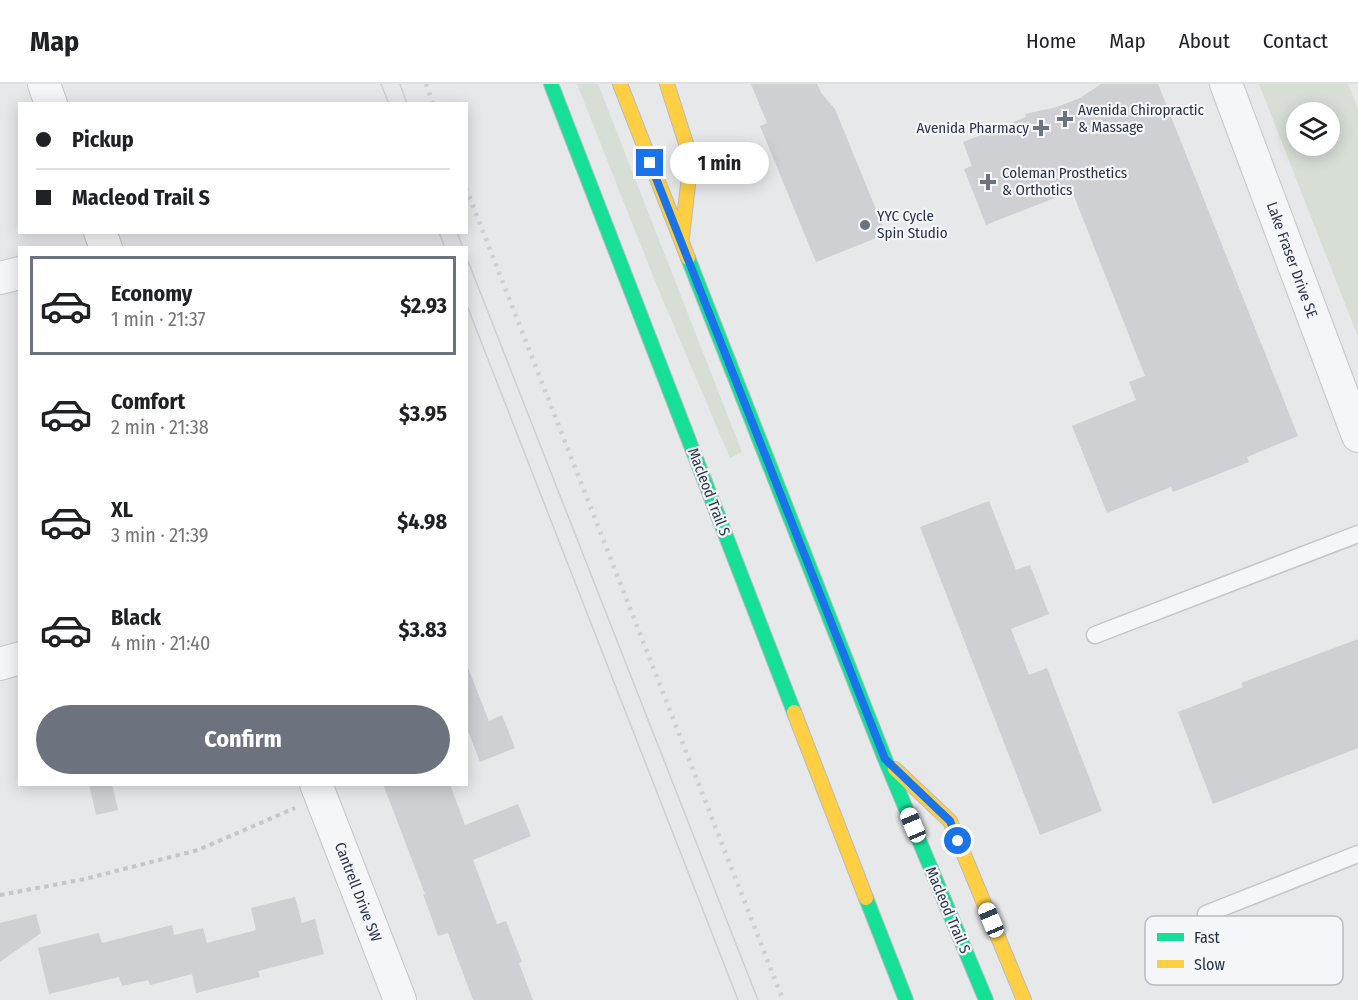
<!DOCTYPE html>
<meta charset="utf-8">
<style>
:root{--surface:#fff;--page:#f6f6f6;--text:#202124;--muted:#757577;--line:#e0e0e0;--accent:#6c737f}
body{margin:0;font-family:"Fira Sans Condensed",sans-serif;background:var(--page);color:var(--text);height:100vh;display:flex;flex-direction:column;font-size:22px;white-space:nowrap}
*{box-sizing:border-box;margin:0}
p{font-size:20px;color:var(--muted)}
.icon{flex:none;width:33px;height:33px;fill:none;stroke:currentColor;stroke-width:2;stroke-linecap:round;stroke-linejoin:round}
.map{position:relative;flex:1;overflow:hidden}
.details{position:absolute;left:18px;top:162px;width:450px;height:540px;display:flex;flex-direction:column;background:var(--surface);border-radius:0px;box-shadow:0 3px 15px #0003}
.details>*{flex:none}
.top-card{position:absolute;left:18px;top:18px;width:450px;height:132px;border-radius:0px;box-shadow:0 3px 15px #0003;display:grid;align-content:center;height:132px;padding:0 18px;background:var(--surface)}
.buttons{position:absolute;left:1286px;top:18px;display:grid;gap:12px}
.buttons a{display:grid;place-items:center;width:54px;height:54px;border-radius:50%;background:var(--surface);box-shadow:0 3px 15px #0003;font-size:30px}
.end{position:absolute;width:27px;height:27px;margin:-14px;border:8px solid #1a73e8;background:#fff;box-shadow:0 0 0 3px #fff}
.from{border-radius:50%}
.bubble{position:absolute;height:42px;border-radius:21px;background:var(--surface);box-shadow:0 3px 15px #0003;font-size:20px;font-weight:700;line-height:42px;text-align:center}
.car{position:absolute;width:18px;height:36px;margin:-18px -9px;border-radius:8px;box-shadow:0 0 4px 2px #0007;background:linear-gradient(#fff 24%,#345 0 40%,#fff 0 76%,#345 0 86%,#fff 0)}
.top-card b{display:flex;align-items:center;gap:21px;height:57px;font-size:22px}
.top-card b+b{border-top:2px solid var(--line)}
.top-card i{width:15px;height:15px;background:var(--text)}
ul{padding:10px 0 0;list-style:none}
li{display:flex;align-items:center;gap:18px;height:99px;margin:0 12px 9px;padding:0 6px;border:3px solid transparent;border-radius:0px}
li div{flex:1}
li b{display:block;font-size:22px}
li em{font-style:normal;font-weight:700}
li.active{border-color:var(--accent)}
li>.icon{width:54px;height:54px;stroke-width:1.5}
.action{display:flex;gap:12px;margin-top:auto;padding:12px 18px}
.action a{flex:1;height:69px;border-radius:36px;background:var(--accent);color:#fff;font-size:24px;font-weight:700;line-height:69px;text-align:center}
header{display:flex;align-items:center;gap:36px;box-sizing:border-box;height:84px;padding:0 30px;background:var(--surface);border-bottom:2px solid var(--line)}
header strong{font-size:28px}
nav{display:flex;gap:33px;margin-inline-start:auto;font-size:21px}
.map>svg:first-child{display:block}
.green{fill:#d6ded6;fill-rule:evenodd}
.building{fill:#ced0d3}
.lines{fill:none;stroke-linecap:round;stroke-linejoin:round}
.lane-casing{stroke:#c4c6c8;stroke-width:19}
.street-casing{stroke:#c4c6c8;stroke-width:34}
.fast-casing{stroke:#b8bbbf;stroke-width:16}
.slow-casing{stroke:#b8bbbf;stroke-width:16}
.path{stroke:#c5c6ca;stroke-width:4;stroke-dasharray:4.5 4.5;stroke-linecap:butt}
.lane{stroke:#f5f6f7;stroke-width:16}
.street{stroke:#f5f6f7;stroke-width:32}
.fast{stroke:#16e098;stroke-width:14}
.slow{stroke:#ffcf43;stroke-width:14}
.tram{stroke:#cecfd2;stroke-width:1.5}
.rail{stroke:#cecfd2;stroke-width:4.5;stroke-dasharray:3 6;stroke-linecap:butt}
.route{stroke:#1a73e8;stroke-width:8}
.poi-dot{fill:#6c737f;stroke:#f4f6f9;stroke-width:2}
.labels{text-anchor:middle;stroke-width:4.5;stroke-linejoin:round;paint-order:stroke}
.poi-label{font-size:15px;fill:#2b3445;stroke:#f4f6f9;text-anchor:start}
.street-label{font-size:15px;fill:#2b3445;stroke:#f4f6f9}
.key{fill:#f4f6f9;stroke:#b8bcc3;stroke-width:1.5}
.key-label{font-size:16px;fill:#2b3445}
</style>
<header>
<strong>Map</strong>
<nav><a>Home</a><a>Map</a><a>About</a><a>Contact</a></nav>
</header>
<div class="map">
<svg width="1358" height="916" viewBox="0 0 1358 916">
<rect width="100%" height="100%" fill="#e6e8ea"/>
<path class="green" d="M577 0H598L742 368 730 374 657 202Z
M1259 0H1348L1358 24V253ZM1296 28H1329V62H1296Z"/>
<path class="building" d="M751 0H817L822 10 835 25 886 150 816 178 760 42 767 39Z
M1101 0H1158L1298 352 1247 373 1249 378 1173 408 1171 403 1107 429 1072 342 1136 316 1129 298 1145 292 1072 107 986 141 964 85 972 82 963 58 1026 33 1025 30 1057 23 1080 14Z
M989 417 1016 486 1030 481 1049 530 1011 545 1029 591 1047 584 1102 727 1040 751 920 443Z
M1358 555V664L1213 720 1178 628 1243 603 1241 599Z
M468 584 489 637 502 631 515 664 480 678 466 642Z
M89 700H112L118 726 96 731Z
M383 700H450L465 741 518 720 531 752 473 776 497 840 506 837 522 878 519 879 533 916H473L448 849 438 852 423 810H425Z
M295 813 302 839 315 835 324 870 258 887 260 893 196 909 192 890 150 901 148 896 122 902 119 893 49 910 38 864 99 849 102 859 172 841 174 851 203 844 207 859 256 846 251 824Z
M36 830 41 849 0 878V839Z"/>
<g class="lines">
<defs>
<path id="lane" d="M1095 551 1358 450
M1206 830 1358 770"/>
<path id="street" d="M44 0 51 20
M1226 0 1358 352
M100 148 106 164
M0 194 20 189
M0 580 20 574
M316 700 400 916"/>
<path id="fast" d="M551 0 794 628
M688 174 885 675 986 916
M866 814 906 916"/>
<path id="slow" d="M620 0 688 174
M667 0 691 75 682 153
M794 628 866 814
M895 685 950 737 1024 916"/>
</defs>
<use href="#lane" class="lane-casing"/>
<use href="#street" class="street-casing"/>
<use href="#fast" class="fast-casing"/>
<use href="#slow" class="slow-casing"/>
<path class="path" d="M0 811 85 795 198 766 295 724"/>
<use href="#lane" class="lane"/>
<use href="#street" class="street"/>
<use href="#fast" class="fast"/>
<use href="#slow" class="slow"/>
<path class="tram" d="M381 0 389 20
M400 0 407 20
M439 148 445 164
M457 148 463 164
M466 172 758 916
M466 219 738 916"/>
<path class="rail" d="M426 0 433 20
M466 104 783 916"/>
</g>
<g class="lines">
<path class="route" d="M650 79 885 675 950 737 958 757"/>
</g>
<g class="poi-dot">
<path d="M1062 26h6v6h6v6h-6v6h-6v-6h-6v-6h6z"/>
<path d="M1038 35h6v6h6v6h-6v6h-6v-6h-6v-6h6z"/>
<path d="M985 89h6v6h6v6h-6v6h-6v-6h-6v-6h6z"/>
<circle cx="865" cy="141" r="6"/>
</g>
<g class="labels">
<g class="poi-label">
<text x="1078" y="31">Avenida Chiropractic<tspan x="1078" dy="17">&amp; Massage</tspan></text>
<text x="1029" y="49" text-anchor="end">Avenida Pharmacy</text>
<text x="1002" y="94">Coleman Prosthetics<tspan x="1002" dy="17">&amp; Orthotics</tspan></text>
<text x="877" y="137">YYC Cycle<tspan x="877" dy="17">Spin Studio</tspan></text>
</g>
<g class="street-label">
<text transform="translate(1292 176) rotate(70)" y="5">Lake Fraser Drive SE</text>
<text transform="translate(709 408) rotate(69)" y="5">Macleod Trail S</text>
<text transform="translate(358 808) rotate(69)" y="5">Cantrell Drive SW</text>
<text transform="translate(948 826) rotate(67)" y="5">Macleod Trail S</text>
</g>
</g>
<rect x="1145" y="832" width="198" height="69" rx="9" class="key"/>
<rect x="1157" y="849" width="27" height="8" fill="#16e098"/>
<rect x="1157" y="876" width="27" height="8" fill="#ffcf43"/>
<g class="key-label">
<text x="1194" y="859">Fast</text>
<text x="1194" y="886">Slow</text>
</g>
</svg>
<div class="buttons">
<a><svg class="icon" aria-label="layers" viewBox="0 0 24 24"><path d="M12 4l9 5-9 5-9-5zM3 14l9 5 9-5"/></svg></a>
</div>
<i class="end from" style="left:958px;top:757px"></i>
<i class="end" style="left:650px;top:79px"></i>
<div class="bubble" style="left:670px;top:58px;width:99px">1 min</div>
<i class="car" style="left:913px;top:741px;rotate:337deg"></i>
<i class="car" style="left:991px;top:836px;rotate:337deg"></i>
<div class="top-card">
<b><i class="from"></i>Pickup</b>
<b><i></i>Macleod Trail S</b>
</div>
<section class="details">
<ul>
<li class="active"><svg class="icon" aria-label="car" viewBox="0 0 24 24"><path d="M5 17H2v-5l4-1 3-4h7l3 4 3 1v5h-3M9 17h6M6 11h13"/><circle cx="7" cy="17" r="2"/><circle cx="17" cy="17" r="2"/></svg><div><b>Economy</b><p>1 min · 21:37</p></div><em>$2.93</em></li>
<li><svg class="icon" aria-label="car" viewBox="0 0 24 24"><path d="M5 17H2v-5l4-1 3-4h7l3 4 3 1v5h-3M9 17h6M6 11h13"/><circle cx="7" cy="17" r="2"/><circle cx="17" cy="17" r="2"/></svg><div><b>Comfort</b><p>2 min · 21:38</p></div><em>$3.95</em></li>
<li><svg class="icon" aria-label="car" viewBox="0 0 24 24"><path d="M5 17H2v-5l4-1 3-4h7l3 4 3 1v5h-3M9 17h6M6 11h13"/><circle cx="7" cy="17" r="2"/><circle cx="17" cy="17" r="2"/></svg><div><b>XL</b><p>3 min · 21:39</p></div><em>$4.98</em></li>
<li><svg class="icon" aria-label="car" viewBox="0 0 24 24"><path d="M5 17H2v-5l4-1 3-4h7l3 4 3 1v5h-3M9 17h6M6 11h13"/><circle cx="7" cy="17" r="2"/><circle cx="17" cy="17" r="2"/></svg><div><b>Black</b><p>4 min · 21:40</p></div><em>$3.83</em></li>
</ul>
<div class="action"><a>Confirm</a></div>
</section>
</div>
